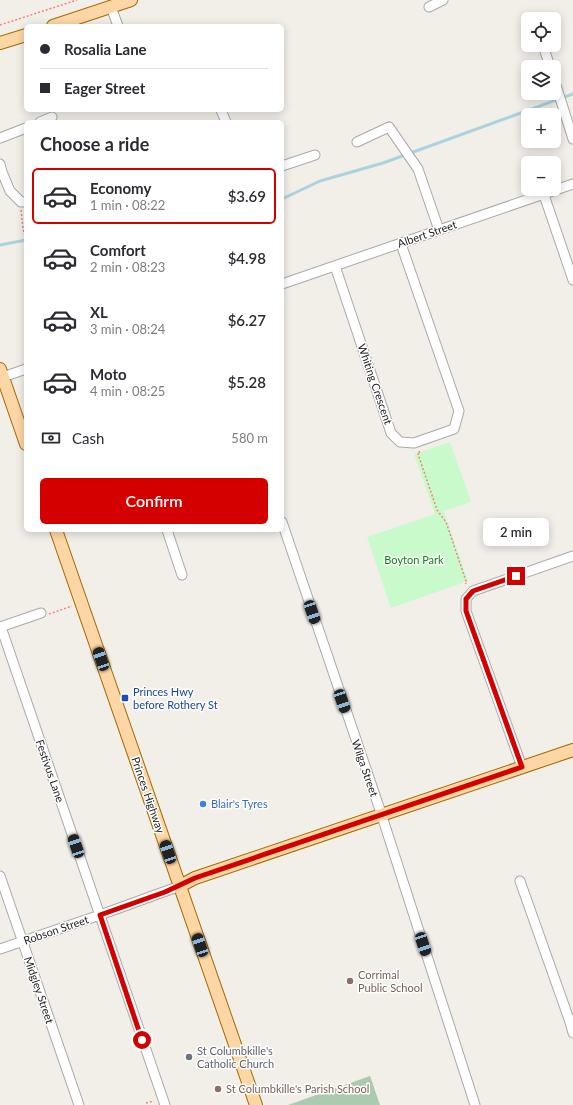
<!DOCTYPE html>
<meta charset="utf-8">
<style>
:root{--surface:#fff;--page:#f2f2f3;--text:#2b2b33;--muted:#7c7c81;--line:#e1e1e2;--accent:#d40000}
body{margin:0;font-family:Lato,sans-serif;background:var(--page);color:var(--text);height:100vh;display:flex;flex-direction:column;font-size:15px;white-space:nowrap}
*{box-sizing:border-box;margin:0}
p{font-size:13px;color:var(--muted)}
.icon{flex:none;width:22px;height:22px;fill:none;stroke:currentColor;stroke-width:2;stroke-linecap:round;stroke-linejoin:round}
.map{position:relative;flex:1;overflow:hidden}
.details{position:absolute;left:24px;top:120px;width:260px;height:412px;display:flex;flex-direction:column;background:var(--surface);border-radius:6px;box-shadow:0 2px 10px #0003}
.details>*{flex:none}
.hud{position:absolute;left:24px;top:24px;width:260px;height:88px;border-radius:6px;box-shadow:0 2px 10px #0003;display:grid;align-content:center;height:88px;padding:0 16px;background:var(--surface)}
.tools{position:absolute;left:521px;top:12px;display:grid;gap:8px}
.tools a{display:grid;place-items:center;width:40px;height:40px;border-radius:6px;background:var(--surface);box-shadow:0 2px 10px #0003;font-size:20px}
.end{position:absolute;width:18px;height:18px;margin:-9px;border:5px solid #d40000;background:#fff;box-shadow:0 0 0 2px #fff}
.from{border-radius:50%}
.bubble{position:absolute;height:28px;border-radius:6px;background:var(--surface);box-shadow:0 2px 10px #0003;font-size:13px;font-weight:600;line-height:28px;text-align:center}
.car{position:absolute;width:12px;height:24px;margin:-12px -6px;border-radius:5px;box-shadow:0 0 3px 1px #0007;background:linear-gradient(#222 24%,#8ab4d8 0 40%,#222 0 76%,#8ab4d8 0 86%,#222 0)}
.hud b{display:flex;align-items:center;gap:14px;height:38px;font-size:15px}
.hud b+b{border-top:1px solid var(--line)}
.hud i{width:10px;height:10px;background:var(--text)}
ul{padding:0;list-style:none}
li{display:flex;align-items:center;gap:12px;height:56px;margin:0 8px 6px;padding:0 8px;border:2px solid transparent;border-radius:6px}
li div{flex:1}
li b{display:block;font-size:15px}
li em{font-style:normal;font-weight:600}
li.current{border-color:var(--accent)}
li>.icon{width:36px;height:36px;stroke-width:1.5}
h2{padding:0 16px;font-size:18px;line-height:48px}
.pay{display:flex;align-items:center;gap:10px;height:44px;padding:0 16px;font-size:15px}
.pay p{margin-inline-start:auto}
.action{display:flex;gap:8px;margin-top:auto;padding:8px 16px}
.action a{flex:1;height:46px;border-radius:6px;background:var(--accent);color:#fff;font-size:16px;font-weight:600;line-height:46px;text-align:center}
.map>svg:first-child{display:block}
.cemetery{fill:#aacbaf}
.park{fill:#c8facc}
.lines{fill:none;stroke-linecap:round;stroke-linejoin:round}
.stream{stroke:#aad3df;stroke-width:3}
.minor-casing{stroke:#a9a9a9;stroke-width:11}
.major-casing{stroke:#a06b00;stroke-width:14}
.path{stroke:#fa8072;stroke-width:1.5;stroke-dasharray:2 2;stroke-linecap:butt}
.minor{stroke:#fff;stroke-width:9}
.major{stroke:#fcd6a4;stroke-width:12}
.route{stroke:#d40000;stroke-width:5}
.transit-dot{fill:#1a4fb4;stroke:#fff;stroke-width:1.5}
.shop-dot{fill:#3f7fe0;stroke:#fff;stroke-width:1.5}
.education-dot{fill:#8d6e63;stroke:#fff;stroke-width:1.5}
.worship-dot{fill:#6b7280;stroke:#fff;stroke-width:1.5}
.labels{text-anchor:middle;stroke-width:3;stroke-linejoin:round;paint-order:stroke}
.street-label{font-size:11px;fill:#222;stroke:#fff}
.park-label{font-size:11px;fill:#0c8416;stroke:#fff}
.transit-label{font-size:11px;fill:#164399;stroke:#fff;text-anchor:start}
.shop-label{font-size:11px;fill:#366cbe;stroke:#fff;text-anchor:start}
.education-label{font-size:11px;fill:#785e54;stroke:#fff;text-anchor:start}
.worship-label{font-size:11px;fill:#5b616d;stroke:#fff;text-anchor:start}
</style>
<div class="map">
<svg width="573" height="1105" viewBox="0 0 573 1105">
<rect width="100%" height="100%" fill="#f2efe9"/>
<path class="cemetery" d="M370 1076 380 1105H288Z"/>
<path class="park" d="M450 442 471 502 444 511 468 581 391 608 367 537 435 514 414 454Z"/>
<g class="lines">
<path class="stream" d="M282 199 320 181 383 163 573 94
M0 245 26 240"/>
<defs>
<path id="minor" d="M111 7 118 26
M429 7 443 0
M543 45 550 67
M554 79 573 139
M221 110 226 122
M40 122 52 117
M0 138 26 128
M357 142 389 127 418 169 439 230
M0 164 2 172 10 191 21 202H26
M282 166 315 155
M544 195 573 280
M335 266 391 433 400 442 414 443 454 429 459 411 401 244
M282 284 573 184
M3 377 26 369
M282 522 379 807 475 1105
M167 530 182 575
M0 627 41 613
M1 627 165 1105
M522 767 466 611V599L473 591 573 556
M0 876 79 1105
M520 881 570 1022
M0 949 100 915 180 886
M573 1020 570 1022 573 1033"/>
<path id="major" d="M53 26 131 0
M0 43 26 35
M0 369 26 444
M56 530 256 1105
M180 886 195 878 573 750"/>
</defs>
<use href="#minor" class="minor-casing"/>
<use href="#major" class="major-casing"/>
<path class="path" d="M0 25 77 0
M21 210 23 229 26 240
M419 451 420 454H418L437 510 446 522 466 581 465 582 466 584
M49 614 72 606
M146 1103 154 1101"/>
<use href="#minor" class="minor"/>
<use href="#major" class="major"/>
</g>
<g class="lines">
<path class="route" d="M142 1040 100 915 165 892 195 878 522 767 466 611V599L473 591 516 576"/>
</g>
<rect class="transit-dot" x="121" y="694" width="8" height="8" rx="2"/>
<circle class="shop-dot" cx="203" cy="804" r="4"/>
<g class="education-dot">
<circle cx="350" cy="981" r="4"/>
<circle cx="218" cy="1089" r="4"/>
</g>
<circle class="worship-dot" cx="189" cy="1057" r="4"/>
<g class="labels">
<g class="street-label">
<text transform="translate(427 234) rotate(-19)" y="4">Albert Street</text>
<text transform="translate(375 384) rotate(71)" y="4">Whiting Crescent</text>
<text transform="translate(365 768) rotate(71)" y="4">Wilga Street</text>
<text transform="translate(50 771) rotate(71)" y="4">Festivus Lane</text>
<text transform="translate(148 795) rotate(71)" y="4">Princes Highway</text>
<text transform="translate(56 930) rotate(-19)" y="4">Robson Street</text>
<text transform="translate(39 990) rotate(71)" y="4">Midgley Street</text>
</g>
<g class="park-label">
<text x="414" y="564">Boyton Park</text>
</g>
<g class="transit-label">
<text x="133" y="696">Princes Hwy<tspan x="133" dy="13">before Rothery St</tspan></text>
</g>
<g class="shop-label">
<text x="211" y="808">Blair's Tyres</text>
</g>
<g class="education-label">
<text x="358" y="979">Corrimal<tspan x="358" dy="13">Public School</tspan></text>
<text x="226" y="1093">St Columbkille's Parish School</text>
</g>
<g class="worship-label">
<text x="197" y="1055">St Columbkille's<tspan x="197" dy="13">Catholic Church</tspan></text>
</g>
</g>
</svg>
<div class="tools">
<a><svg class="icon" aria-label="locate" viewBox="0 0 24 24"><circle cx="12" cy="12" r="6"/><path d="M12 2v4M12 18v4M2 12h4M18 12h4"/></svg></a>
<a><svg class="icon" aria-label="layers" viewBox="0 0 24 24"><path d="M12 4l9 5-9 5-9-5zM3 14l9 5 9-5"/></svg></a>
<a>+</a>
<a>−</a>
</div>
<i class="end from" style="left:142px;top:1040px"></i>
<i class="end" style="left:516px;top:576px"></i>
<div class="bubble" style="left:483px;top:518px;width:66px">2 min</div>
<i class="car" style="left:312px;top:612px;rotate:161deg"></i>
<i class="car" style="left:101px;top:659px;rotate:341deg"></i>
<i class="car" style="left:342px;top:701px;rotate:161deg"></i>
<i class="car" style="left:76px;top:846px;rotate:341deg"></i>
<i class="car" style="left:168px;top:852px;rotate:341deg"></i>
<i class="car" style="left:423px;top:944px;rotate:162deg"></i>
<i class="car" style="left:200px;top:945px;rotate:341deg"></i>
<div class="hud">
<b><i class="from"></i>Rosalia Lane</b>
<b><i></i>Eager Street</b>
</div>
<section class="details">
<h2>Choose a ride</h2>
<ul>
<li class="current"><svg class="icon" aria-label="car" viewBox="0 0 24 24"><path d="M5 17H2v-5l4-1 3-4h7l3 4 3 1v5h-3M9 17h6M6 11h13"/><circle cx="7" cy="17" r="2"/><circle cx="17" cy="17" r="2"/></svg><div><b>Economy</b><p>1 min · 08:22</p></div><em>$3.69</em></li>
<li><svg class="icon" aria-label="car" viewBox="0 0 24 24"><path d="M5 17H2v-5l4-1 3-4h7l3 4 3 1v5h-3M9 17h6M6 11h13"/><circle cx="7" cy="17" r="2"/><circle cx="17" cy="17" r="2"/></svg><div><b>Comfort</b><p>2 min · 08:23</p></div><em>$4.98</em></li>
<li><svg class="icon" aria-label="car" viewBox="0 0 24 24"><path d="M5 17H2v-5l4-1 3-4h7l3 4 3 1v5h-3M9 17h6M6 11h13"/><circle cx="7" cy="17" r="2"/><circle cx="17" cy="17" r="2"/></svg><div><b>XL</b><p>3 min · 08:24</p></div><em>$6.27</em></li>
<li><svg class="icon" aria-label="car" viewBox="0 0 24 24"><path d="M5 17H2v-5l4-1 3-4h7l3 4 3 1v5h-3M9 17h6M6 11h13"/><circle cx="7" cy="17" r="2"/><circle cx="17" cy="17" r="2"/></svg><div><b>Moto</b><p>4 min · 08:25</p></div><em>$5.28</em></li>
</ul>
<div class="pay"><svg class="icon" aria-label="cash" viewBox="0 0 24 24"><path d="M3 7h18v10H3z"/><circle cx="12" cy="12" r="2"/></svg>Cash<p>580 m</p></div>
<div class="action"><a>Confirm</a></div>
</section>
</div>
